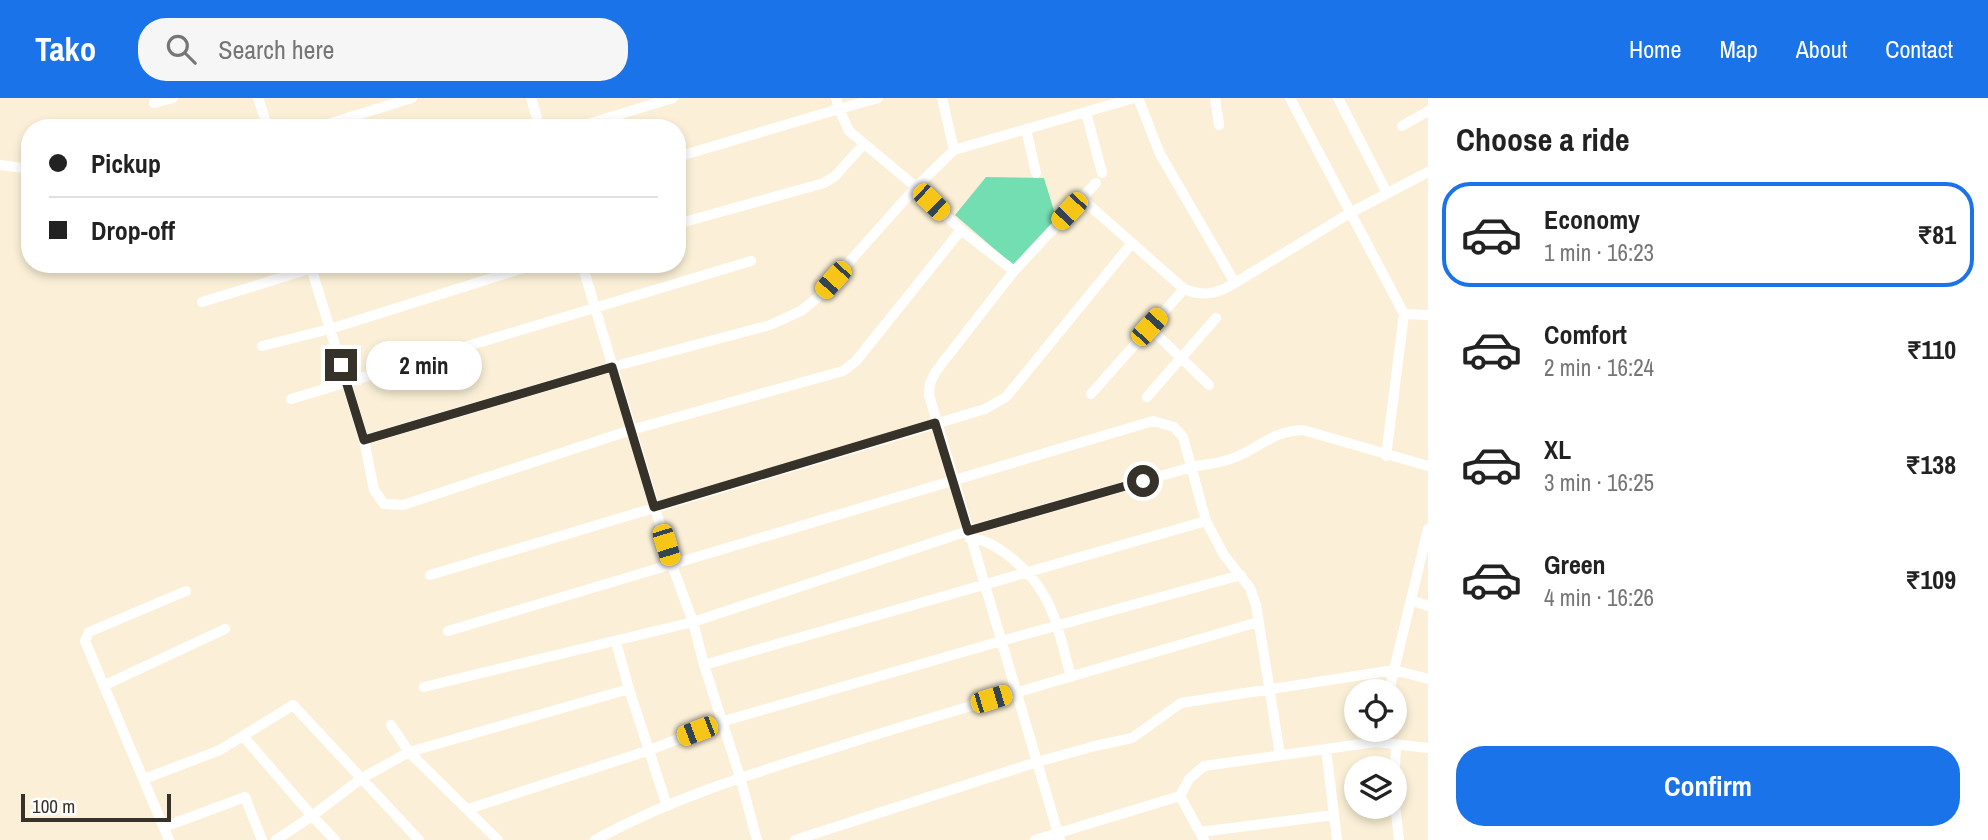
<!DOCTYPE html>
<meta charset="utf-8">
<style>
:root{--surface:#fff;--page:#f6f6f6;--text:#222;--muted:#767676;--line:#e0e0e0;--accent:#1a73e8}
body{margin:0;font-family:"Archivo Narrow",sans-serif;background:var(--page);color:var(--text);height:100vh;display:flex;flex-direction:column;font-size:26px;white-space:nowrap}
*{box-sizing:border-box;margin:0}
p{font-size:23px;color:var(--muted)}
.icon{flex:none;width:38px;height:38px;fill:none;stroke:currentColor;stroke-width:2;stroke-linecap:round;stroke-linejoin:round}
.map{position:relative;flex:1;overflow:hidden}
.side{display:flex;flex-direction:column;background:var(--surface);width:560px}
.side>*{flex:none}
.hud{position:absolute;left:21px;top:21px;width:665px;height:154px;border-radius:28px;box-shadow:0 4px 10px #0003;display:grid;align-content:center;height:154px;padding:0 28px;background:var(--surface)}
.controls{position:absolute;left:1344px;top:581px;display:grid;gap:14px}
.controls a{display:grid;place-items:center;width:63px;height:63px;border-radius:50%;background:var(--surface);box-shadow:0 4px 10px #0003;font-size:35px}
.scale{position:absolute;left:21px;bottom:18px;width:150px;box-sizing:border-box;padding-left:7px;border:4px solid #373229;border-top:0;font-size:19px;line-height:24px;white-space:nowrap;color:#373229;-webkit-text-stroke:5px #fefefe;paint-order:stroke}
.end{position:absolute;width:32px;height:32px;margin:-16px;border:9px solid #373229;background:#fff;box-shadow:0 0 0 4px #fff}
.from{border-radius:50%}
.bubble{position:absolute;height:49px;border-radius:24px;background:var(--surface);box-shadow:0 4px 10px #0003;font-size:23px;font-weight:700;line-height:49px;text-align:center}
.car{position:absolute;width:21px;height:42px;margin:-21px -10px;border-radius:9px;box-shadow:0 0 5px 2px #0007;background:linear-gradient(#f5c518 24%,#345 0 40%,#f5c518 0 76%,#345 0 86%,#f5c518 0)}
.hud b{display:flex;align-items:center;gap:24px;height:66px;font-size:26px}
.hud b+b{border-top:2px solid var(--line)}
.hud i{width:18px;height:18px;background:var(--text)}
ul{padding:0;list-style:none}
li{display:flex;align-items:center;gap:21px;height:105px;margin:0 14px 10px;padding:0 14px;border:4px solid transparent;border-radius:28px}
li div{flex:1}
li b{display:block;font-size:26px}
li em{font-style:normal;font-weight:700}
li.on{border-color:var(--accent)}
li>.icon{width:63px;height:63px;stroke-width:1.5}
h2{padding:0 28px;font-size:32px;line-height:84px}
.button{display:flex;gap:14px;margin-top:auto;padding:14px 28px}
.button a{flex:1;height:80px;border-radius:28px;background:var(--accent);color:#fff;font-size:28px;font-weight:700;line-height:80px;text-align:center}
header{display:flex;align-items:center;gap:42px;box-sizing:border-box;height:98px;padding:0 35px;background:var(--accent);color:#fff}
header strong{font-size:33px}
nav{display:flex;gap:38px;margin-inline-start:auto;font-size:24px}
.search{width:490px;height:63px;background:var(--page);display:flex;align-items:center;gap:18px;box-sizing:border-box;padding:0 24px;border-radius:28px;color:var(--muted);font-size:26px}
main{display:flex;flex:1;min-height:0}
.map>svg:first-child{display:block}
.green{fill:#74deb3}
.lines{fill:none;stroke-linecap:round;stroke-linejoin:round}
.minor{stroke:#fff;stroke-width:10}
.route{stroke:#373229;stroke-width:9}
</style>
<header>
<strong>Tako</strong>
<div class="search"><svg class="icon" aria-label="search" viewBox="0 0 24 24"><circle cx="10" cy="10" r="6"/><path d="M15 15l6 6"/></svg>Search here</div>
<nav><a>Home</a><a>Map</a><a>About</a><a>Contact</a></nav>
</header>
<main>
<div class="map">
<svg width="1428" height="742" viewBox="0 0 1428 742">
<rect width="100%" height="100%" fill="#fbf0d7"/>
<path class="green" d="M986 79 1044 80 1058 126 1013 167 955 117Z"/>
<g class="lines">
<path class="minor" d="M258 0 268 30
M531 0 540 30
M878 0 839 11 849 33 916 89 961 132 1014 173
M942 0 954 52 1134 0
M1138 0 1160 56 1235 185 1350 115 1428 74
M1215 0 1219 27
M1290 0 1404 216 1386 358
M1338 0 1387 95
M154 5 173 0
M1086 14 1102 75
M1402 28 1428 13
M315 30 412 0
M575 30 673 0
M1026 31 1036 75
M677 59 839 11 836 0
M0 67 30 71
M1081 100 1184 191C1204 199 1217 196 1235 185
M677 126 824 85 835 78 864 46
M310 166 364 342 374 392 384 406 403 407 631 332 843 273 856 263 961 132
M582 166 672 467 693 524 704 567 740 679 757 742
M202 204 326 166
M1404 216 1428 217
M1149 229 1209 287
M262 248 330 231 536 166
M1091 296 1184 191
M1147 299 1216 220
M291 301 751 163
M364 342 612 269 770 227 801 213 817 200 916 89 954 52
M1206 423 1224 457 1250 490 1256 507 1280 657
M970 441C985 441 993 447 1005 455 1053 490 1056 525 1071 579
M430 477 985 311 1006 299 1132 145
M1411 502 1428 508
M448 533 1153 323 1174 329 1183 339 1206 423 704 567
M105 587 225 531
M424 589 693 524 968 433 1192 369C1207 366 1223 365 1236 359 1262 348 1273 333 1303 332L1428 368
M629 591 667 708
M1389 593 1428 431
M391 627 409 654 498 742
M243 638 312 718 276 742
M1395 670 1396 647
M144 681 220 652 293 607 419 742
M1180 698 1204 742
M1395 706 1399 742
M468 711 650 652 721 624 1001 543 1241 477
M1334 717 1337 742
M164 729 245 699 262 742
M1200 734 1334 717 1326 651
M169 742 85 543 89 534 186 493
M335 742 312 718 362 680 409 654 629 591 616 544
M595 742C678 696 771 670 862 641 994 600 1126 563 1258 524
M795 742 1037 664 1095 648 1132 640 1181 605 1394 572 1428 581
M1035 742 1180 698 1189 681 1204 668 1376 644 1428 650
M1060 742 929 297 930 285 936 273 1014 173 1096 85"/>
</g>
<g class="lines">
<path class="route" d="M341 267 364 342 612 269 654 409 935 325 968 433 1143 383"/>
</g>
</svg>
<div class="controls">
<a><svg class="icon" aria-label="locate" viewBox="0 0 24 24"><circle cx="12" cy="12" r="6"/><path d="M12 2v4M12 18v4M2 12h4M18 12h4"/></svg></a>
<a><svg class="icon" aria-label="layers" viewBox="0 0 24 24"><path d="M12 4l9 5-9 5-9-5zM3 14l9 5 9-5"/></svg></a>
</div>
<div class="scale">100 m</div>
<i class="end from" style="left:1143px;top:383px"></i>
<i class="end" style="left:341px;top:267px"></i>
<div class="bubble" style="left:366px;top:243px;width:116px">2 min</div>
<i class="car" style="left:931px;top:104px;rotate:134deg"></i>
<i class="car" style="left:1069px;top:113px;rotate:223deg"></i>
<i class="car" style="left:833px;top:182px;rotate:222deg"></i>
<i class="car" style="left:1149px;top:229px;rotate:42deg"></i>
<i class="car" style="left:666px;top:447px;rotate:163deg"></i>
<i class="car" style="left:991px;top:601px;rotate:73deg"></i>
<i class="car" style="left:697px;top:633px;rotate:249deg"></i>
<div class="hud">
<b><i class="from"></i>Pickup</b>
<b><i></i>Drop-off</b>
</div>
</div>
<section class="side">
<h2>Choose a ride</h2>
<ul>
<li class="on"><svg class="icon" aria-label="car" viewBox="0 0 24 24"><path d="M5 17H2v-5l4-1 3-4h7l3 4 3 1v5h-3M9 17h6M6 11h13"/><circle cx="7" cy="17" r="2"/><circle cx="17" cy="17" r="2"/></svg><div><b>Economy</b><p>1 min · 16:23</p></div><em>₹81</em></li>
<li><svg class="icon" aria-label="car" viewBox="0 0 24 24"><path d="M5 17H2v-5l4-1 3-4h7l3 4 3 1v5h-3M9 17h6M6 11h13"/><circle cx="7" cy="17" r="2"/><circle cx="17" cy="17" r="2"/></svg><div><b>Comfort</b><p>2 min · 16:24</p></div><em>₹110</em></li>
<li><svg class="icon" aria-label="car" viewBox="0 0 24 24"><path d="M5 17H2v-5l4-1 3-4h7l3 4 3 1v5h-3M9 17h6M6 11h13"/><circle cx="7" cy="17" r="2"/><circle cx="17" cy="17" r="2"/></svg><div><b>XL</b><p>3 min · 16:25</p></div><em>₹138</em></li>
<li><svg class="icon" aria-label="car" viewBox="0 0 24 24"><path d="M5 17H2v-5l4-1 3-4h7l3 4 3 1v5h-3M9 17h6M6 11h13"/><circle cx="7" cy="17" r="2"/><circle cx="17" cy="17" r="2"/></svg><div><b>Green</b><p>4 min · 16:26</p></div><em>₹109</em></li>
</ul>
<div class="button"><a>Confirm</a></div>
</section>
</main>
